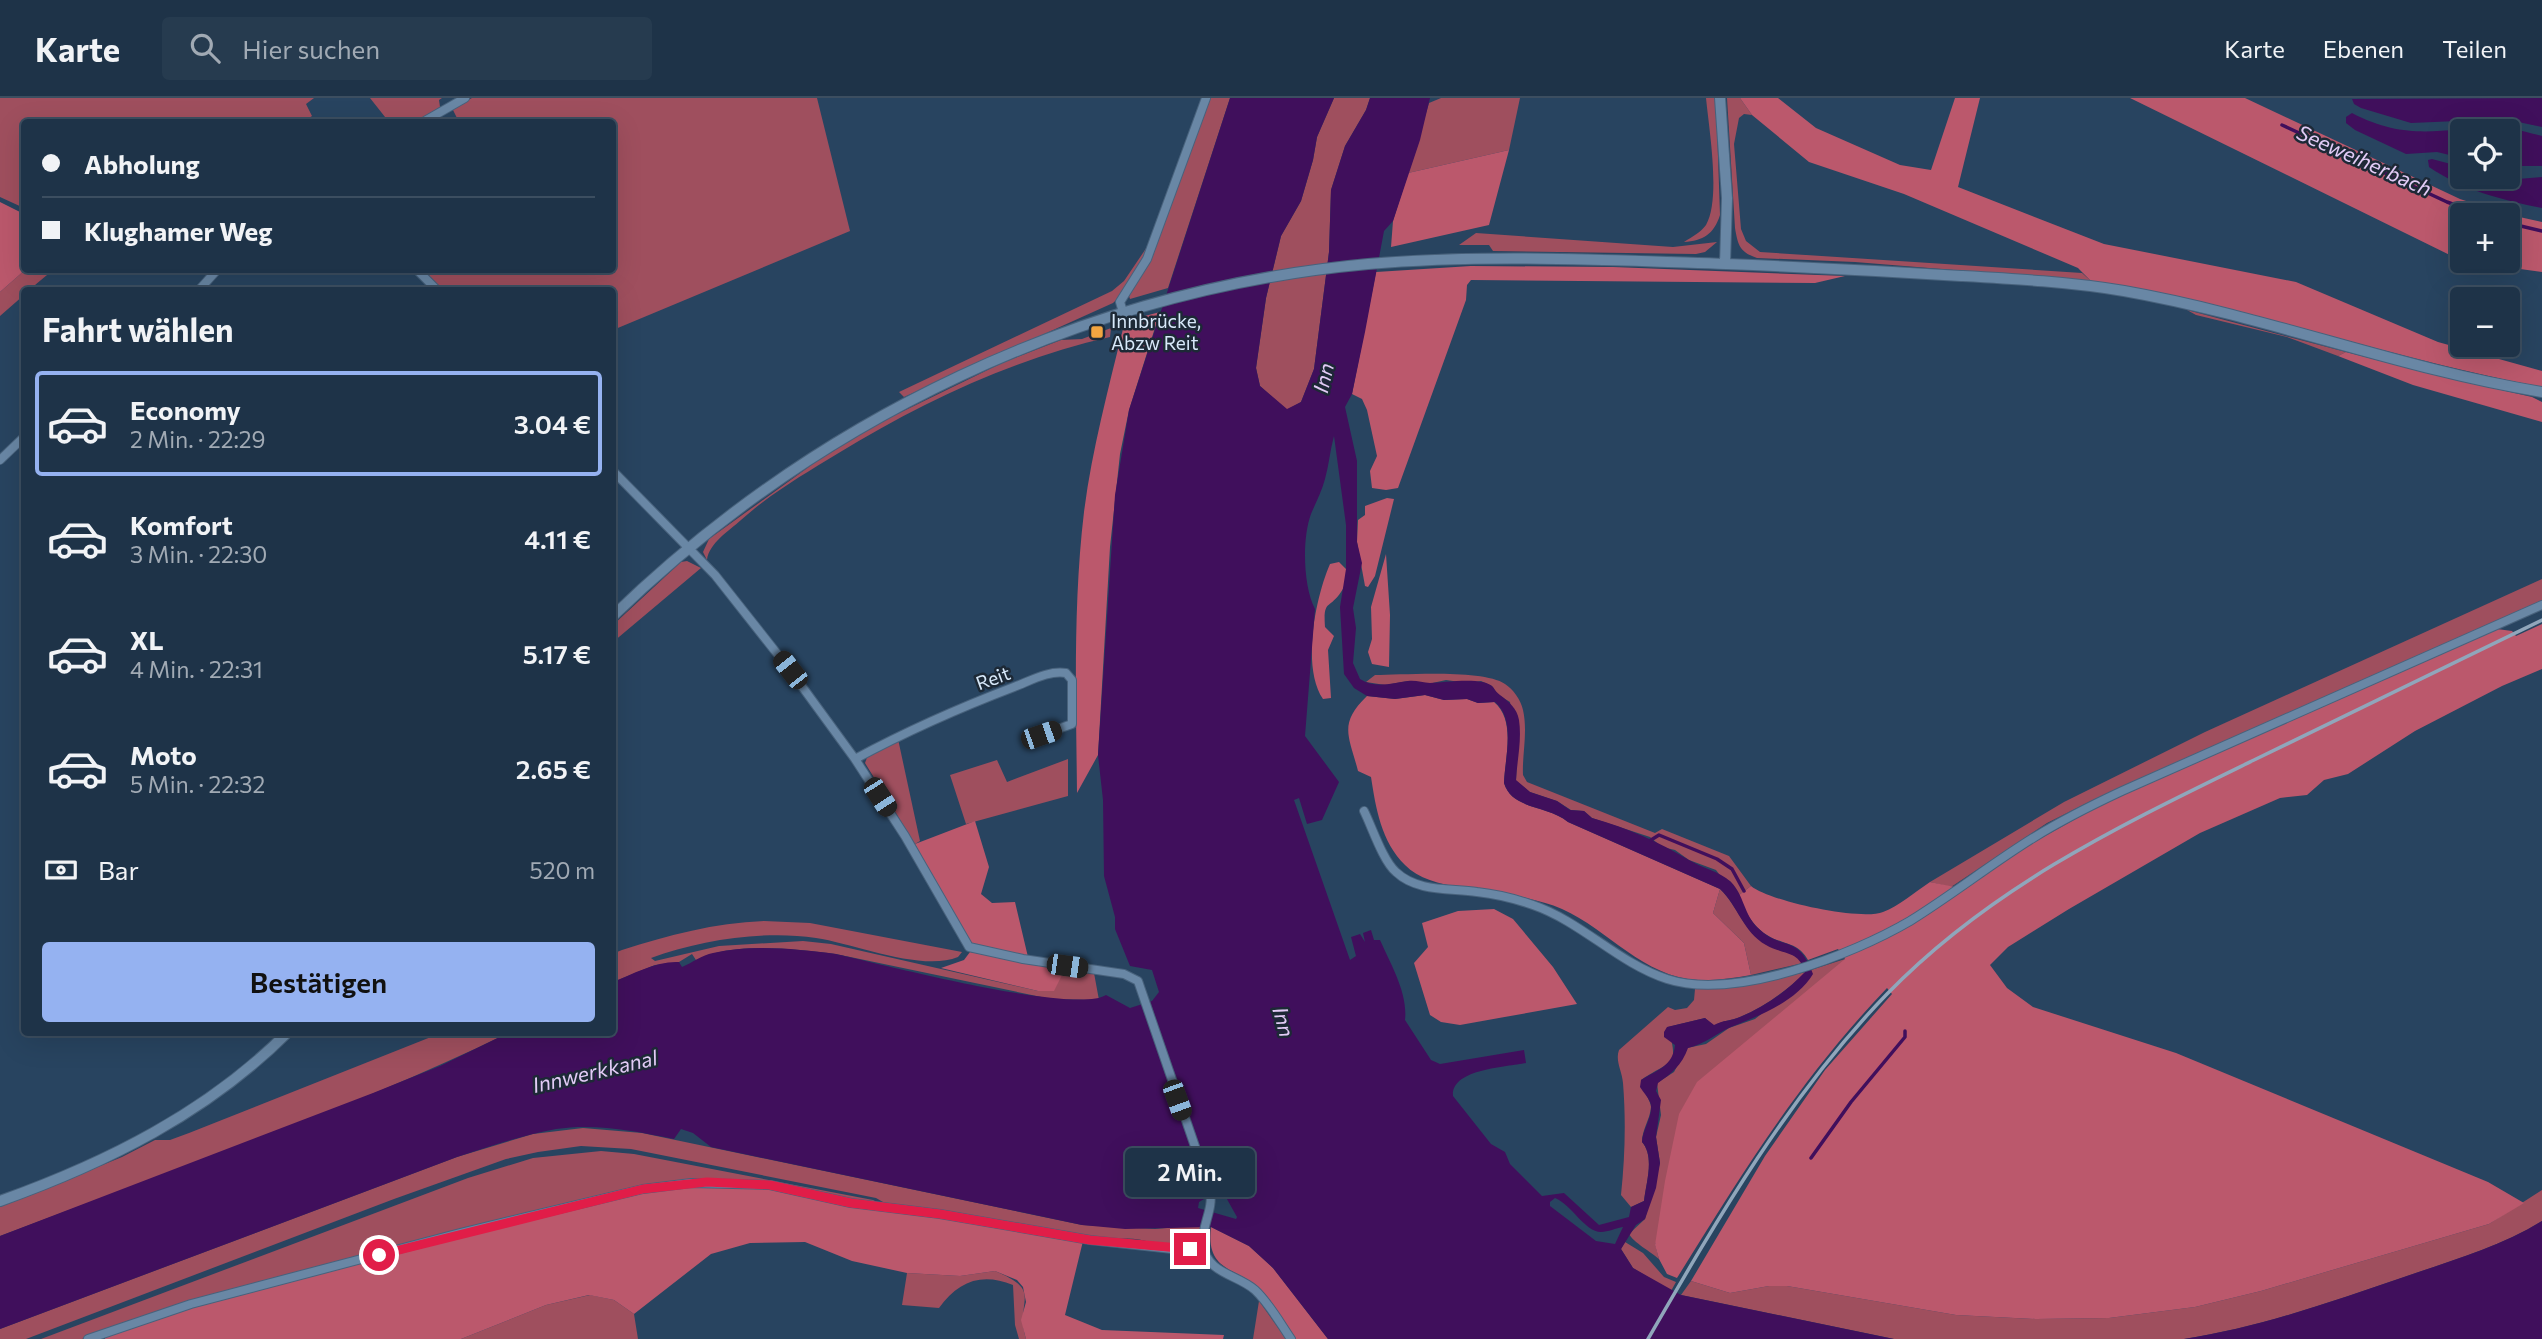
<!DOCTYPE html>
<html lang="de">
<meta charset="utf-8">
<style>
:root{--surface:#1e3348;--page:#263b4f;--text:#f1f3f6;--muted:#a1aab4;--line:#3c4e60;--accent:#95b2f1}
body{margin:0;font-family:Commissioner,sans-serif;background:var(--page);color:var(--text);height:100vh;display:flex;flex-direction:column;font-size:26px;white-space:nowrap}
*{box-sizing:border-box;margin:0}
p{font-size:23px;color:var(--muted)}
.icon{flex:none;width:38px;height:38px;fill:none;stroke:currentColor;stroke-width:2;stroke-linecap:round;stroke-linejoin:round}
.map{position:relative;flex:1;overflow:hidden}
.details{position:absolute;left:21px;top:189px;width:595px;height:749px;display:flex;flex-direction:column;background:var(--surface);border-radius:7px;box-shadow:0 7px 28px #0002,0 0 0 2px var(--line)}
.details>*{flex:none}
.top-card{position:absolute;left:21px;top:21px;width:595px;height:154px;border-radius:7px;box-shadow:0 7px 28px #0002,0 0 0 2px var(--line);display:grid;align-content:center;height:154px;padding:0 21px;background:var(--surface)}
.buttons{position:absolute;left:2450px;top:21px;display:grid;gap:14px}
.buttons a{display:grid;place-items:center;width:70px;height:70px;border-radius:7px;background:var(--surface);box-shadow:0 7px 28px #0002,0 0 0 2px var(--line);font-size:35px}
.end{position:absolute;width:32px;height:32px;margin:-16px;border:9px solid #e11d48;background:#fff;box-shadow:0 0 0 4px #fff}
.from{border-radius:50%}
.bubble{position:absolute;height:49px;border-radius:7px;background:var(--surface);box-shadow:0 7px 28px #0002,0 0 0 2px var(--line);font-size:23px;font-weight:600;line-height:49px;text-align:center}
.car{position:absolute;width:21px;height:42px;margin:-21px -10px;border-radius:9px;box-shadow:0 0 5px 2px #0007;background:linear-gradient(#222 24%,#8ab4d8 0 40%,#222 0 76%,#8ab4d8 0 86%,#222 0)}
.top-card b{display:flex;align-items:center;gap:24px;height:66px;font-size:26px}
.top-card b+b{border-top:2px solid var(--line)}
.top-card i{width:18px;height:18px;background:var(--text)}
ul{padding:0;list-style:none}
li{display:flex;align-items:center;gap:21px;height:105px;margin:0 14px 10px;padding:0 7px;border:4px solid transparent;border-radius:7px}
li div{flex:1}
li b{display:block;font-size:26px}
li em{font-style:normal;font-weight:600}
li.on{border-color:var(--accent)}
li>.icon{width:63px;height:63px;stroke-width:1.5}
h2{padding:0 21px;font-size:32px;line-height:84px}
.pay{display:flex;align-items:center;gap:18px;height:77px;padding:0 21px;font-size:26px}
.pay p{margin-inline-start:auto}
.action{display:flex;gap:14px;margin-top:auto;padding:14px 21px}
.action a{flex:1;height:80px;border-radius:7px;background:var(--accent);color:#111;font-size:28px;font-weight:600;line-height:80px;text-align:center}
header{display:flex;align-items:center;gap:42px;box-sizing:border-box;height:98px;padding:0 35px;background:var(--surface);border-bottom:2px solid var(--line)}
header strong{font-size:33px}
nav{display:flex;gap:38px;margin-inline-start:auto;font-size:24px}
.search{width:490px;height:63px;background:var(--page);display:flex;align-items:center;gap:18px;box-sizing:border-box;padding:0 24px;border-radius:7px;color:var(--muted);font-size:26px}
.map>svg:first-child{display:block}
.green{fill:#9f4f5e}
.forest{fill:#bb586c;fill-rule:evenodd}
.water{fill:#400f5c;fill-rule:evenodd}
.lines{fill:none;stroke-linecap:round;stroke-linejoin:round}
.stream{stroke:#400f5c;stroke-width:3.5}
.minor-casing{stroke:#48627c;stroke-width:10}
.tertiary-casing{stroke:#48627c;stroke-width:12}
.minor{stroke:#6987a5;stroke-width:8}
.tertiary{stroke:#6987a5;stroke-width:10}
.rail{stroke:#90a6bb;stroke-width:3.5}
.route{stroke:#e11d48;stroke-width:9}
.poi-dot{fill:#f2a541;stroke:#1d2936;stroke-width:2.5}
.labels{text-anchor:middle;stroke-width:5;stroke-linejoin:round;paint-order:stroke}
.poi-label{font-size:19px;fill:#d8e9fa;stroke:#1d2936;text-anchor:start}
.street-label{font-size:19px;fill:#d8e9fa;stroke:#1d2936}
.water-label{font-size:21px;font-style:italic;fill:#e3ccf7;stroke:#1d2936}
</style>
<header>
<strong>Karte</strong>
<div class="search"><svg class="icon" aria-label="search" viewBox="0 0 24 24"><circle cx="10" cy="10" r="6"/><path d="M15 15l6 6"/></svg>Hier suchen</div>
<nav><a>Karte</a><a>Ebenen</a><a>Teilen</a></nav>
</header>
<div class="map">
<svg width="2542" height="1241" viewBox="0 0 2542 1241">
<rect width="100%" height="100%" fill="#284460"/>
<path class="green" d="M0 0H314L306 6 312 18 303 24H24V110L0 99Z
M370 0H442L439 2 440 9 417 24H389Z
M472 0H817L850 133 613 232 612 192H442L429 180 430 172H612V24H459L452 10Z
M1208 0H1230L1168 190 1130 201 1129 198 1152 157Z
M1334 0H1370L1366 12 1345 48 1331 92 1329 154 1314 271 1301 304 1287 312 1260 288 1256 270 1266 200 1281 138 1301 103 1313 62 1317 39Z
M1441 0H1520L1509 52 1408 75 1429 5Z
M1706 0H1716L1720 117C1714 136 1703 143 1684 144 1692 139 1701 134 1706 127 1721 101 1709 31 1706 0Z
M1727 0H1740L1752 17 1744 16 1739 20 1734 46 1741 131 1746 143 1760 154 2082 175 2091 183 1855 164 1757 160C1740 154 1738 148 1735 130Z
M1476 135 1673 149 1717 144 1705 154 1696 156 1493 153 1489 147H1459Z
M1149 146C1142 168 1131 189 1113 205L904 299 899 294 1112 193 1124 183Z
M25 172H53L29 192H24V197L0 218V194Z
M2187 212 2346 254 2338 258 2287 239 2196 217Z
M1111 230 1110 239C1013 261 922 304 837 356 804 376 770 396 741 422 729 433 709 445 707 462L703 454 709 441 817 363 881 324 1002 265 1061 242 1082 241Z
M687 463 701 470 613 544V527L681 464Z
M2542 481V503L2095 701 2047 725 1951 789 1930 784 2064 704 2205 634Z
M1375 577C1403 577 1483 571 1505 586 1513 591 1521 602 1523 612 1528 634 1522 656 1523 677L1527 684 1655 735 1662 731 1729 758 1751 788 1739 797 1730 783 1722 780 1716 772 1689 762 1675 752 1662 749 1650 739 1592 720 1584 713 1571 712 1557 703 1530 694 1516 683 1517 662 1510 604 1497 596 1492 588 1481 583 1467 585 1446 582 1428 586 1408 583 1385 587 1366 584Z
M898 641 920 743 915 746 865 665 868 657Z
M1068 661V698L966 726 950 677 997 662 1007 684Z
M1720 791C1738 808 1744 835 1768 847 1780 854 1794 853 1803 865L1751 877 1744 845 1713 815Z
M764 823 810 825 962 854 958 859C922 874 856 846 816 840 764 832 700 842 651 860L655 863 719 848 803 843 831 846 1038 893 1065 871 1094 875 1099 902 1051 901 836 856C795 851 734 843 696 862L692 856 679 864 655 867 613 884 612 856 622 852C669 837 714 825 764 823Z
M1845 861 1655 1146 1659 1161C1651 1154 1633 1144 1629 1136L1645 1121 1660 1065 1656 1039 1661 1017 1657 985 1674 974 1687 950 1706 946 1729 930 1755 921 1812 876 1811 872Z
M1806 874C1787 892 1765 909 1740 919 1731 923 1723 922 1714 928L1705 920 1668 929C1679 969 1673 961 1641 982 1643 994 1651 1003 1651 1009 1650 1022 1642 1031 1642 1044 1655 1059 1646 1085 1644 1103L1631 1109 1621 1097C1625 1059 1626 1022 1623 985 1622 973 1615 963 1619 952L1668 909 1675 912 1687 910 1694 902 1695 891 1740 889Z
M441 935H508C344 1015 170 1073 0 1138V1109L122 1059 155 1042H170L189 1035Z
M583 1030 642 1035 1082 1127 1155 1131 1202 1127 1193 1145C1164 1154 1140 1135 1115 1142L890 1108 876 1100 631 1051 581 1048 538 1054 506 1061 394 1101 26 1241H0V1231L457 1059 533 1036Z
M601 1053 634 1056 873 1102 882 1107 167 1212 127 1223 82 1241H41L468 1080 533 1060Z
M2542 1092V1123C2500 1149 2453 1162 2407 1178 2334 1203 2261 1229 2184 1241H1894L1681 1197 1691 1183 1730 1195 1769 1188H1787L1956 1217 2036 1221 2109 1220 2195 1209 2261 1193 2489 1126Z
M1625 1144 1643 1155 1664 1179 1676 1184 1671 1193 1633 1170 1621 1151Z
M995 1173C1045 1194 1014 1201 1026 1241H1019L1015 1227 1013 1187C982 1174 958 1183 939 1210L902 1207 907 1175 960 1178Z
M590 1197 614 1202 634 1216 638 1241H461L546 1207Z
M1259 1203 1286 1241H1253Z"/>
<path class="forest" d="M1740 0H1778L1816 30 1900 67 1931 72 1955 0H1980L1958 89 2104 146 2296 184 2438 244 2542 273V289C2390 261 2244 207 2091 183L2078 170 1904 96 1809 64 1752 17Z
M2130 0H2245L2460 101 2506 116 2542 124V174L2462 163ZM2462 117H2508V163H2462Z
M1509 52 1489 127 1391 149 1393 123 1408 75Z
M0 104 24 116 25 172 0 194Z
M1471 168 1613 169 1845 178 1815 185 1471 182 1467 187 1466 202 1398 390 1386 392 1372 390 1370 373 1377 358 1367 312 1362 301 1352 296 1376 174Z
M1160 214 1129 312 1120 356 1110 449 1098 657 1077 695C1076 602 1073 506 1084 414 1092 352 1108 292 1123 231L1122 224Z
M2346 254 2427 275 2532 299 2542 304V324L2413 287 2338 258Z
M1387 400 1394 401 1375 478 1368 489 1365 488 1357 444 1358 422 1365 417V408Z
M1386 456 1390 517 1389 569 1372 566 1368 554 1372 541 1371 509Z
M1339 464 1346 471C1346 478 1346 488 1341 494 1329 512 1323 501 1325 529L1334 538 1328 552 1331 600 1323 601C1301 569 1316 498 1330 466Z
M2542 526V571L2502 588 2415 633 2348 676 2324 682 2307 697 2280 700 2200 735 2069 811 2008 849 1990 867 2007 890 2033 909 2176 955 2488 1084 2524 1105 2489 1126 2261 1193 2195 1209 2109 1220 2036 1221 1956 1217 1787 1188H1769L1730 1195 1691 1183 1765 1058 1825 972 1892 896 1887 890C1800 981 1743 1074 1677 1180L1667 1176 1659 1161 1655 1147 1665 1083 1679 1016 1697 984 1845 861 1838 851 1808 862C1800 848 1791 847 1777 842 1756 834 1746 817 1739 797L1751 788C1771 804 1862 823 1883 814 1899 808 1915 794 1930 784L1965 791 2020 752 2106 704 2497 531 2512 533 2516 538Z
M1425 597 1444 602 1467 601 1478 605 1494 604C1516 622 1505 659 1504 685 1512 712 1548 707 1568 724L1720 791 1713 815 1744 845 1751 877C1733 880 1715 883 1698 882 1643 879 1609 832 1562 811 1551 806 1538 803 1526 800 1490 789 1431 794 1405 767 1381 743 1376 711 1371 679L1358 673C1349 638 1338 626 1367 598L1395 601Z
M975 723 989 769 981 796 992 805 1015 804 1028 859 975 847 966 841 915 746Z
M1494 811 1513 821 1553 869 1577 906 1460 927 1441 924 1430 917 1414 865 1428 849 1422 825 1458 813Z
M970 854 1065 871 1054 893H1038L941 870 964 862Z
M752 1087 1083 1143 1065 1217 1102 1232 1224 1237 1223 1241H1026L1021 1222 1026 1204 1023 1189 1017 1182 995 1173 960 1178 907 1175 852 1163 805 1144 750 1145 711 1156 634 1216 614 1202 589 1197 546 1207 461 1241H105V1238L219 1201 418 1148 657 1090Z
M1211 1129 1249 1148 1273 1170 1328 1241H1296C1286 1226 1276 1210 1265 1196 1241 1168 1205 1177 1211 1129Z"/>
<path class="water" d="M1230 0H1334L1317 39 1313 62 1301 103 1281 138 1266 200 1256 270 1260 288 1287 311 1301 304 1314 271 1329 154 1331 92 1345 48 1366 12 1370 0H1430L1420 42 1393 123 1384 133 1365 234 1352 296 1345 309 1357 363V444L1362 465 1353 510 1356 530 1353 565 1360 581C1376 591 1392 585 1408 583 1416 582 1423 585 1430 585 1444 585 1482 578 1493 589 1495 592 1497 595 1500 597 1509 604 1517 610 1519 622 1522 642 1517 663 1516 682L1530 694 1557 703 1570 712 1584 713 1592 720C1628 730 1659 744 1689 762 1704 771 1719 773 1731 784 1744 797 1744 817 1758 830 1783 854 1798 835 1813 876 1797 903 1759 918 1731 929 1715 936 1705 946 1688 950 1682 967 1671 976 1658 985L1656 993 1661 1002 1656 1039 1660 1065 1656 1090 1645 1121 1636 1127 1621 1151 1633 1170 1681 1197 1894 1241H1328L1273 1170 1249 1148 1211 1129 1125 1131 1082 1127 711 1049 693 1035 681 1031 674 1041C635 1033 595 1025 556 1031 522 1037 489 1049 457 1059L0 1231V1138L373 995 440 968 508 935 612 934 613 884C633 876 656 863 679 864L682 869C692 865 702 857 713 855 751 846 797 851 836 856 881 866 1075 917 1106 897L1130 910 1152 903 1159 894 1152 872 1130 868 1115 831V819L1104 778 1103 702 1098 657 1115 397 1129 312ZM1334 338 1346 427V471L1340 509 1344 576 1354 590 1367 598 1395 601 1425 597 1444 602 1467 601 1478 605 1495 604C1516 622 1505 659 1504 685 1512 712 1548 707 1568 724L1720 791C1738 808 1743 834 1766 847 1783 857 1799 852 1805 874 1787 893 1765 909 1740 919 1731 923 1723 922 1714 927L1705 920 1667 929 1664 934V939L1675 947C1673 968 1657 972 1641 982L1640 989C1643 994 1648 999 1650 1004 1655 1015 1642 1032 1642 1044 1655 1059 1646 1084 1644 1103L1631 1109 1629 1119 1599 1127 1564 1095 1542 1098 1510 1066 1505 1054 1491 1046 1453 998C1451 971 1506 969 1526 965L1524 952 1440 966 1431 962 1405 922C1408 895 1391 867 1380 842H1374L1371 832 1363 835 1365 844 1360 836 1351 839 1356 858 1350 862 1294 702 1299 700 1307 726 1322 722 1339 684 1305 638 1315 511C1303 488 1302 440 1311 416 1316 404 1322 393 1325 381 1329 367 1330 352 1334 338ZM1216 1094H1223L1237 1119 1236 1121 1198 1110 1199 1104ZM1555 1100C1572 1107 1585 1134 1601 1134 1608 1134 1616 1130 1623 1129L1615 1146 1596 1143 1550 1108V1104Z
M2542 0V29L2504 21 2411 25 2361 10 2354 6 2352 1Z
M2352 15C2411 46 2445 28 2505 30 2517 31 2530 35 2542 38V68H2508V33H2462V60L2437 54 2406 56 2355 32 2346 25V19Z
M2432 61 2462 69V79L2518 81 2542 79V110C2502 102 2463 92 2429 69L2428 62Z
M2542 1123V1241H2184C2261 1229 2334 1203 2407 1178 2453 1162 2500 1149 2542 1123Z"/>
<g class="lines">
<path class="stream" d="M2282 27 2447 104 2484 117
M2508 125 2542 133
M1651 742 1659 737 1717 761 1732 771 1744 793
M1811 1060 1851 1004 1905 939V933"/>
<defs>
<path id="minor" d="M423 24 465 0
M417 172 437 192
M199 192 217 172
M1123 214 1120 204 1147 161 1206 0
M0 362 24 339
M612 372 715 477 790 572 855 661 905 738 969 849 1023 861 1124 876 1138 883 1210 1092C1214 1112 1201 1128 1203 1147 1207 1176 1237 1176 1255 1192 1269 1205 1280 1225 1291 1241
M855 661C907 633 959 610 1014 589 1030 583 1049 572 1066 575L1072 582V626L1041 637
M1364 713C1372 729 1383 763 1396 774 1417 794 1450 790 1477 794 1495 796 1516 801 1533 807 1582 824 1618 865 1667 881 1734 903 1852 857 1910 823 1952 797 1991 766 2033 740 2062 722 2092 707 2122 693L2542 507
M88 1241 191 1206 460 1135 643 1091 691 1085 770 1087 851 1105 940 1116 1090 1142 1182 1152 1203 1147"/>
<path id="tertiary" d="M1720 0 1727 100 1725 166
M612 519C816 321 1084 192 1368 166 1487 156 1606 162 1726 166 1804 169 1883 173 1961 178 2015 181 2070 184 2124 193 2266 218 2400 271 2542 294
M0 1103C106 1065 207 1015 288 934"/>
</defs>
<use href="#minor" class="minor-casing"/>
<use href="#tertiary" class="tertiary-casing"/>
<use href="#minor" class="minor"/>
<use href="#tertiary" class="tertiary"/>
<path class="rail" d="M1648 1241C1718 1120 1789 997 1887 896 1992 788 2121 727 2254 662 2350 615 2446 568 2542 522"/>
</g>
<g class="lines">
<path class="route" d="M379 1157 643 1091 707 1084 770 1087 851 1105 940 1116 1090 1142 1190 1151"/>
</g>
<rect class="poi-dot" x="1090" y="227" width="14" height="14" rx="3.5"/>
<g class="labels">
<g class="poi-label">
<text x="1111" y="230">Innbrücke,<tspan x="1111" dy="22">Abzw Reit</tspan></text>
</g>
<g class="street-label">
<text transform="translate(993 580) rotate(-20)" y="7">Reit</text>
</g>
<g class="water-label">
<text transform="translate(2364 63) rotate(24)" y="7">Seeweiherbach</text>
<text transform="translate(1324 280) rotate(-77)" y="7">Inn</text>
<text transform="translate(1283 924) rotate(75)" y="7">Inn</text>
<text transform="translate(595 974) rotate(-13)" y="7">Innwerkkanal</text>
</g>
</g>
</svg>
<div class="buttons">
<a><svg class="icon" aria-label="locate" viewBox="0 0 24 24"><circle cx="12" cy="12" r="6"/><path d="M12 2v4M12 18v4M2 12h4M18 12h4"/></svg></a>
<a>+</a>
<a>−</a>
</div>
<i class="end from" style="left:379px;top:1157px"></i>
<i class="end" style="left:1190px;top:1151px"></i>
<div class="bubble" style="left:1125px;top:1050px;width:130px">2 Min.</div>
<i class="car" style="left:790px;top:572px;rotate:322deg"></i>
<i class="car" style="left:1041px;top:637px;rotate:71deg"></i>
<i class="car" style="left:880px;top:699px;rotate:147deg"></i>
<i class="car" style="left:1067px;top:868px;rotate:98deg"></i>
<i class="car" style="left:1177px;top:1002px;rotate:160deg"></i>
<div class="top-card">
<b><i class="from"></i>Abholung</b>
<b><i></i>Klughamer Weg</b>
</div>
<section class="details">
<h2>Fahrt wählen</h2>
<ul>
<li class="on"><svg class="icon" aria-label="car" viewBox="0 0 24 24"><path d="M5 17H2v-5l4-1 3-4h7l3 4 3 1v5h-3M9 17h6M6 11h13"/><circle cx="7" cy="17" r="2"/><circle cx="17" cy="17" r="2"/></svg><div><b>Economy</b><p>2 Min. · 22:29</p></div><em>3.04 €</em></li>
<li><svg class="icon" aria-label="car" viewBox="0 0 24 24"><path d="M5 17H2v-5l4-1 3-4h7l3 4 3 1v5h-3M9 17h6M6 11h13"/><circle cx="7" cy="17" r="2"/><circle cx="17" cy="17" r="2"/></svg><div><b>Komfort</b><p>3 Min. · 22:30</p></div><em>4.11 €</em></li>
<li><svg class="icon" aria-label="car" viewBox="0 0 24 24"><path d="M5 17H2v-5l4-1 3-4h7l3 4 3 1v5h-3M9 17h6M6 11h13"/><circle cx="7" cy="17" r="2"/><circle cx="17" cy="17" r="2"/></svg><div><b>XL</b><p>4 Min. · 22:31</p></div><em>5.17 €</em></li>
<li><svg class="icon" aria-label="car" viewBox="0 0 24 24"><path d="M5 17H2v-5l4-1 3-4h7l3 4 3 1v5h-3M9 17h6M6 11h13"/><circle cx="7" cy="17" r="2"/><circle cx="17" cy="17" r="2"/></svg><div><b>Moto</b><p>5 Min. · 22:32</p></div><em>2.65 €</em></li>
</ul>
<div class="pay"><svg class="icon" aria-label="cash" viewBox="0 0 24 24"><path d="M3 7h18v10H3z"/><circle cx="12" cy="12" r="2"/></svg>Bar<p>520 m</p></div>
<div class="action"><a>Bestätigen</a></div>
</section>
</div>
